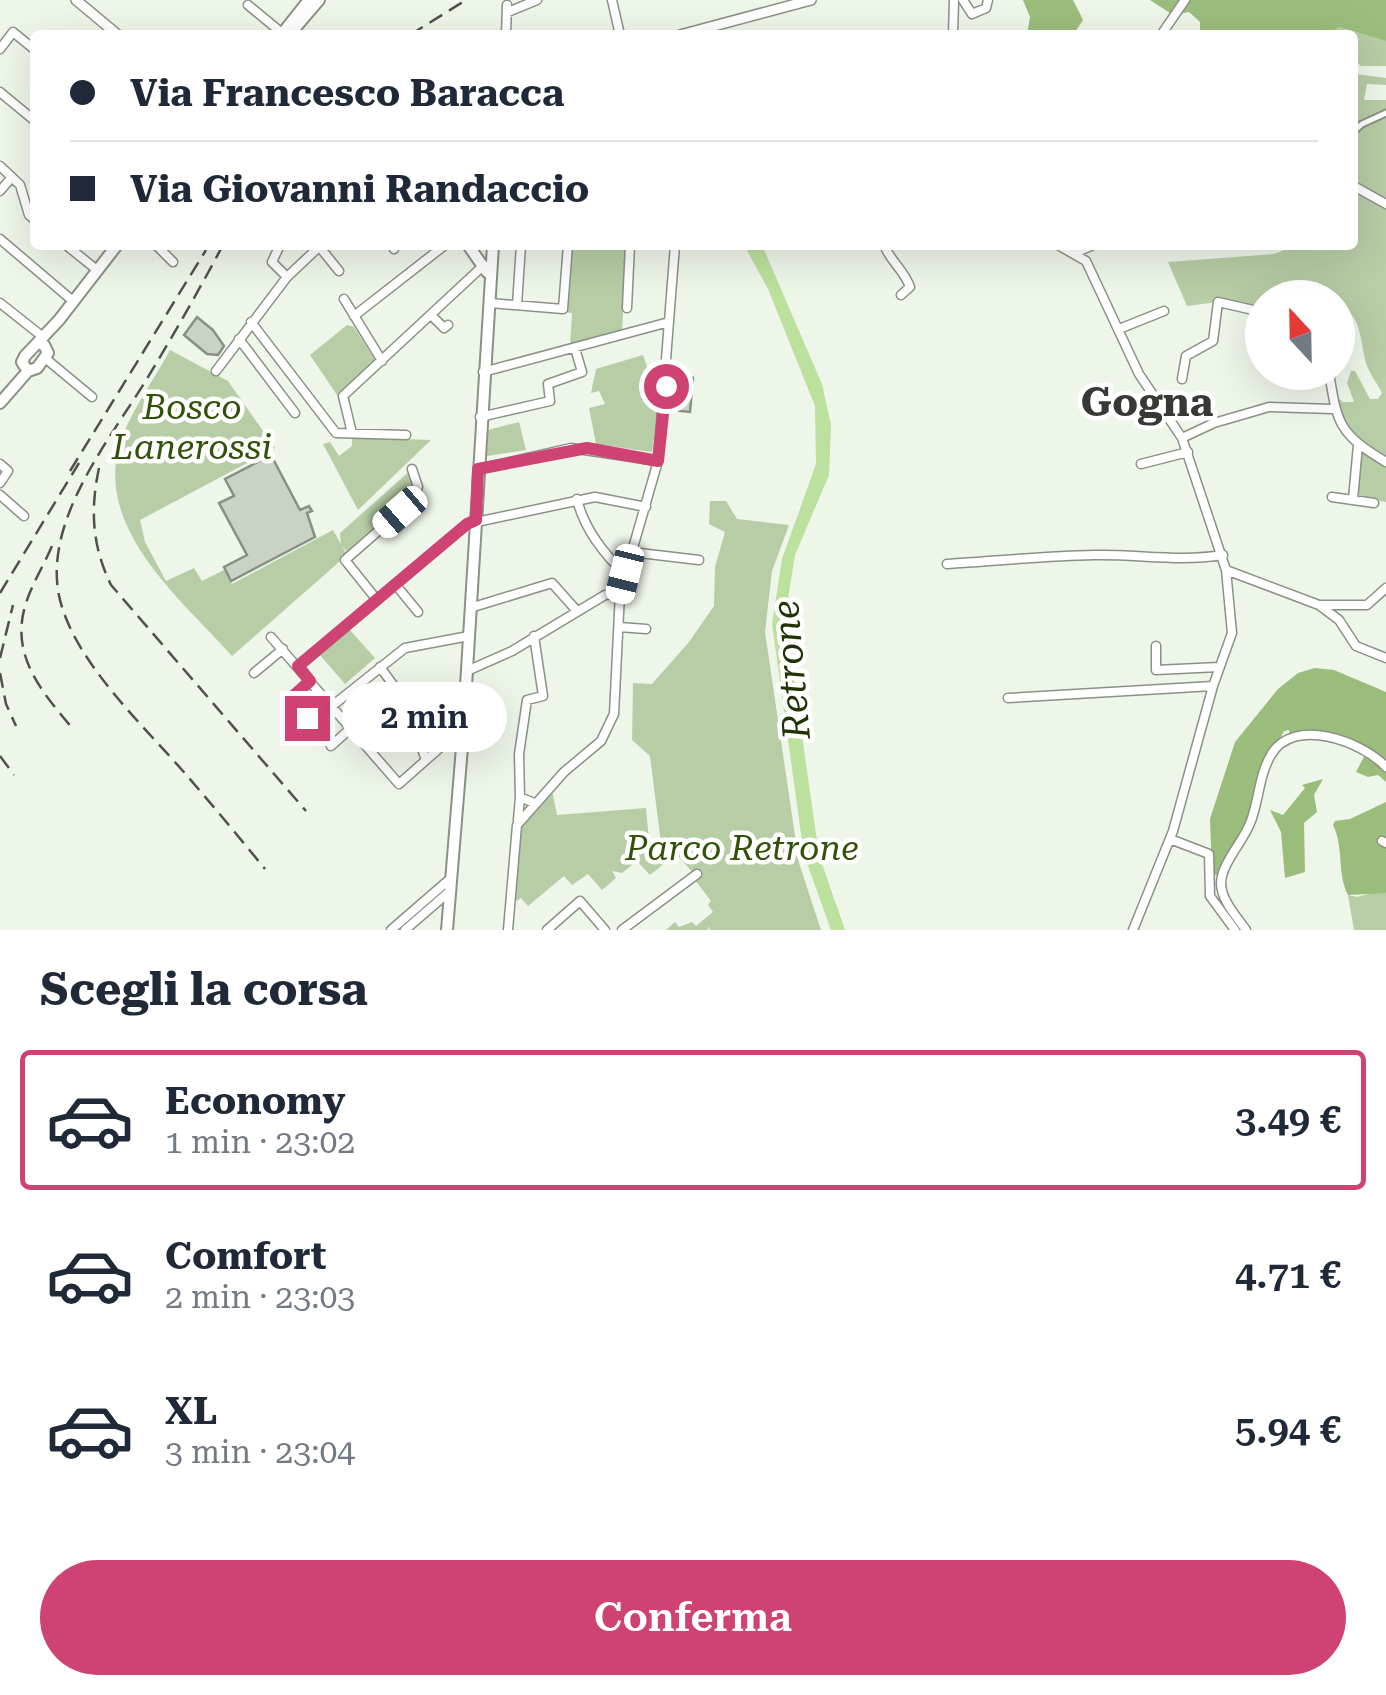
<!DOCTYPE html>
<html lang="it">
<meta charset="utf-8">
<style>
:root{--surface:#fff;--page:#f6f6f7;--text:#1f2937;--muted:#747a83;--line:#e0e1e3;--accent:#cf4274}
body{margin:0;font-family:"Roboto Serif",serif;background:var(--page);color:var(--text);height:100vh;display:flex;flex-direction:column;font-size:38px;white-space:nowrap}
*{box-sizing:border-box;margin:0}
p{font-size:32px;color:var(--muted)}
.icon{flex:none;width:55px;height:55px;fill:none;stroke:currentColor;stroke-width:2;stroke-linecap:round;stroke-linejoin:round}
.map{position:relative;height:930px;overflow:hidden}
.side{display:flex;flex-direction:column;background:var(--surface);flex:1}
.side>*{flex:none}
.hud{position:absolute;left:30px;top:30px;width:1328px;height:220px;border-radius:10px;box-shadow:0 10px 40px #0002;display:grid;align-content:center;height:220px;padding:0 40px;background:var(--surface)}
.needle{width:65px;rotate:338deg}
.tools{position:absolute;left:1245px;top:280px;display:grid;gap:20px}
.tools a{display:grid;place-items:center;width:110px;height:110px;border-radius:50%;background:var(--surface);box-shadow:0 10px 40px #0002;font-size:50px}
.end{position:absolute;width:45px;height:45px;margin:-22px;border:12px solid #cf4274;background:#fff;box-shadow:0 0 0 5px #fff}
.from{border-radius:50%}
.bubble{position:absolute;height:70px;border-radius:35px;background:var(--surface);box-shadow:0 10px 40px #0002;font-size:32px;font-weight:600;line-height:70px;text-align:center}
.car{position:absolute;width:30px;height:60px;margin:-30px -15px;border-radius:12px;box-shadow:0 0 8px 2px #0007;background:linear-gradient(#fff 24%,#345 0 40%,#fff 0 76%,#345 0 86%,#fff 0)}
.hud b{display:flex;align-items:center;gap:35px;height:95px;font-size:38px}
.hud b+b{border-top:2px solid var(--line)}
.hud i{width:25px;height:25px;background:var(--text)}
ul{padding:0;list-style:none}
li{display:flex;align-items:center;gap:30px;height:140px;margin:0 20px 15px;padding:0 20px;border:5px solid transparent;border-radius:10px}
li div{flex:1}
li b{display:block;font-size:38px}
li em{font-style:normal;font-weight:600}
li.active{border-color:var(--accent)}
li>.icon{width:90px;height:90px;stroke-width:1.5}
h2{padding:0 40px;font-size:45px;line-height:120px}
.cta{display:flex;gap:20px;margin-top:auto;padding:20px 40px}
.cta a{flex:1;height:115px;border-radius:60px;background:var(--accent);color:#fff;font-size:40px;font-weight:600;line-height:115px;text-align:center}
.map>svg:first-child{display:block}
.green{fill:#b7cda5}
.forest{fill:#9bbd7c}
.water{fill:#bce09d}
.building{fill:#cad1c5;stroke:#888f83;stroke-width:2.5}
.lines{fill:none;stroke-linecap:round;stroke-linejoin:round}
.pedestrian-casing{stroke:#8a9185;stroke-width:9}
.minor-casing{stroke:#8a9185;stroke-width:11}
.tertiary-casing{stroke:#8a9185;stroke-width:12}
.secondary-casing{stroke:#8a9185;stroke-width:14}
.pedestrian{stroke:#fff;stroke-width:5}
.minor{stroke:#fff;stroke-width:8}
.tertiary{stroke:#fff;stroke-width:9}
.secondary{stroke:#fff;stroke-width:10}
.rail{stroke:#4f524c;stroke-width:2.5;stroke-dasharray:15 8;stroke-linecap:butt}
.route{stroke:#cf4274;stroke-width:12}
.labels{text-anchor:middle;stroke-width:9;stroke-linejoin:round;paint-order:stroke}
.park-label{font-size:35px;font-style:italic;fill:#325109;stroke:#fff}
.water-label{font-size:38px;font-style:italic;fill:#1f3404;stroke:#fff}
.quarter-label{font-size:40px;font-weight:bold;fill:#373934;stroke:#fff}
</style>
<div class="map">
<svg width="1386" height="930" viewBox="0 0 1386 930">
<rect width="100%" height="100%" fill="#eef5e9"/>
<path class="green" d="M1339 27 1386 41V66H1361L1353 59 1352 35H1327Z
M1355 74 1386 78V85L1367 84 1364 100H1386V460L1353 439 1335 400 1337 397 1343 402H1354L1347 383 1351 371H1355L1370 399H1378L1382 393C1377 383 1369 373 1366 363 1360 341 1362 314 1338 305V298H1262V312L1218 302 1187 306 1168 262 1274 254 1297 245H1352Z
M570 245 627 246 622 330 570 346 572 313 565 312Z
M347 325 354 327 375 360 337 395 310 355Z
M170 350 228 381 275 448 140 520 145 542 166 581 194 568 202 581 224 570 232 584 333 530 347 555 232 656C182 600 96 531 119 446 129 414 154 380 170 350Z
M643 355 650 375 663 383 652 452 596 444 589 408 605 404 599 391 591 393 596 369Z
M519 422 526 450 487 456 488 430Z
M352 437 431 440 358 510 323 444 330 442 339 456 352 446Z
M1359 451 1386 466V502L1353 497Z
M412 469 418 487 400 512 350 555 341 545 340 533Z
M710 501H726L737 519 789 525 772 571 765 632 799 863 821 930H710L709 926 708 930H666L675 922 679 927 692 922 696 926 713 912 708 905 711 901 695 880 697 877 676 854 650 875 637 861 622 873 612 871 616 878 602 890 588 874 572 885 564 876 528 906 521 898 517 901 512 890 518 827 552 790 557 815 646 808 650 850 662 851 650 756 632 740 633 683 652 684 689 642 714 606 715 567 725 532 709 524Z
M349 629 375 658 345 684 319 654Z
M1376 892 1386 893V930H1354L1348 895 1357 897Z"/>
<path class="forest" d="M1023 0H1073L1083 20 1073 35H1027L1030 17Z
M1150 0H1386V41L1339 27 1327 35H1200V22L1189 12 1173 15Z
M1315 668 1334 670 1386 692V782L1378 775 1368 777 1356 772 1366 753 1320 735 1291 739 1289 730 1284 731 1270 758 1250 822 1219 876 1212 874 1210 819 1235 742 1278 689 1298 673Z
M1323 779 1314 795 1317 812 1304 823 1305 872 1285 878 1281 832 1270 810 1283 815 1305 788 1302 785Z
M1386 802V893L1348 895C1337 874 1344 847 1333 825L1335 821 1350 819Z"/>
<path class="water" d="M744 245H762L822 384 831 425 829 475 795 555 785 617 819 855 845 930H831L804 855 772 624 782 559 816 464 815 406 768 289Z"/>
<path class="building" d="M197 317 213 330 224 346 218 355 207 354 184 335Z
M672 376 693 378 690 412 670 410Z
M271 455 300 510 309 506 312 511 307 513 315 537 231 581 224 567 247 555 219 503 234 496 225 479Z"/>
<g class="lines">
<defs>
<path id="pedestrian" d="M1352 133 1362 124 1386 113"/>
<path id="minor" d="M612 0 620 35
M963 0 972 14 986 8 988 0
M248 5 282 33
M508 12 537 0
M506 35 507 5
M953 35 954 0
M1161 35 1185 0
M0 49 13 32 35 50
M0 92 35 121
M0 166 20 185 29 215 35 220
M1352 185 1386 204
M0 191 12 177
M0 239 73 301
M66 245 97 270
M156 245 173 262
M280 245 272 262 287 277
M318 245 339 271
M392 245 394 249
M884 245C891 262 904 270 910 287L901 295
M1058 245 1086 261 1139 374 1182 438 1226 570 1232 633 1213 686 1173 831 1133 930
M1075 253 1093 245
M344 299 382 361
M0 303 43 337
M490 303 563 309 568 245
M517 305 521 245
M627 308 630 245
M354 316 445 245
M432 316 444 328 448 325
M251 322 336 433 406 435
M1119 329 1164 311
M239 339 295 413
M45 358 92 397
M216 371 287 277 321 245
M483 372 669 322
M1329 372C1337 424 1339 434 1386 462
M1182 379 1186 356 1213 341 1218 302 1262 312
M480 417 550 401 548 384 582 372 575 348
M352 433 343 396 484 265
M1182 438 1214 423 1269 407 1332 409
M0 464 8 471 0 483
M1141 464 1188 452
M479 469 571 448 658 461
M0 495 24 516
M1332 497 1374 503
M577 499C584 529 603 553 625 574
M1353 499 1358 445
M631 552 699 560
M947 564C996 561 1045 556 1094 555 1138 554 1179 562 1223 555
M1226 570 1319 605 1339 620 1356 646 1386 658
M395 584 418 612
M377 600 345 560 400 512 418 487 412 469
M1319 605H1367L1386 588
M470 608 552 583 577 611
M619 627 646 629
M271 637 399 784 443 745 463 735
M1156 646V670L1219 667
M298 667 467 524 595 497 646 507
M380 667 405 701 426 760
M467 671 512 651 605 595 620 593
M254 673 283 649
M440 694 465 688
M1008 698 1213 686
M332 706 405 648 469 636
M307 718 291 699 310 681
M361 738 405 701
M331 746 351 728
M520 797 519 754 527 700 543 696 534 636
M518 820 520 797 534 803
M1170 839 1209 854 1210 896 1235 930
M1382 841 1386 843
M391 930 451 878
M405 930 450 891
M508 930 517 825 564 772 601 741 614 714 620 593 658 461 675 245
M547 930 580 901 605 930
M622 930 697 874
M1246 930C1237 917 1221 900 1221 883 1222 862 1244 841 1251 821 1259 800 1259 775 1271 755 1293 716 1362 741 1386 767"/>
<path id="tertiary" d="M76 0 118 35
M680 35 811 0"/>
<path id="secondary" d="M281 35 309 0
M289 35 319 0
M468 245 487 272
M38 343 44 345 48 353 37 368 28 371 22 362 25 356 59 320 117 245
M0 403 28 371
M447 930 463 735 493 245"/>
</defs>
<use href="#pedestrian" class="pedestrian-casing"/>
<use href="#minor" class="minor-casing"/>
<use href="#tertiary" class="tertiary-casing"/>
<use href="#secondary" class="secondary-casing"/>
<use href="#pedestrian" class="pedestrian"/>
<use href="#minor" class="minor"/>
<use href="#tertiary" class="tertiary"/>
<use href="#secondary" class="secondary"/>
<path class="rail" d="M410 35 466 0
M223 245C199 290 174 334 148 377 111 438 47 515 58 590 68 655 140 722 182 770 210 802 238 836 265 869
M99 468C90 510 92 546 111 585L306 811
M70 471 206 250
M52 546C44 565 32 584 26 603 9 655 42 692 73 729
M0 593 79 463
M0 658 13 605
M0 673 6 704 16 726
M0 756 14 775"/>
</g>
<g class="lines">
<path class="route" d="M307 718 291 698 310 681 298 666 467 524 476 520 478 469 587 448 658 461 666 386"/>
</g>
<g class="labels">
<g class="park-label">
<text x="192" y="419">Bosco<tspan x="192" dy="40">Lanerossi</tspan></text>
<text x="742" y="860">Parco Retrone</text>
</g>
<g class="water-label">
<text transform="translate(791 670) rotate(-95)" y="13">Retrone</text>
</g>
<g class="quarter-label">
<text x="1147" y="416">Gogna</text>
</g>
</g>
</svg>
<div class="tools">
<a><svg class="needle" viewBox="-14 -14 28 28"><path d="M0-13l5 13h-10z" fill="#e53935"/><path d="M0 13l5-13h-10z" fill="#747a83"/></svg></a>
</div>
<i class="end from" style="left:666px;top:386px"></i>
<i class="end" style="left:307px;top:718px"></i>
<div class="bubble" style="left:342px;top:682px;width:165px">2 min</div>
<i class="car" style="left:400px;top:512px;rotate:229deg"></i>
<i class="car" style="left:625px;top:574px;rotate:194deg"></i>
<div class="hud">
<b><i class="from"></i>Via Francesco Baracca</b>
<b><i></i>Via Giovanni Randaccio</b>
</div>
</div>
<section class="side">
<h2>Scegli la corsa</h2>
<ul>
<li class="active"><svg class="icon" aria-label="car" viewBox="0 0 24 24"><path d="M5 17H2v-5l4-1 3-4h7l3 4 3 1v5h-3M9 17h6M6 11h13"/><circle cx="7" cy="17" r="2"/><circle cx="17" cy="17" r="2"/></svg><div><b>Economy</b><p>1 min · 23:02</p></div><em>3.49 €</em></li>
<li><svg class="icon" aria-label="car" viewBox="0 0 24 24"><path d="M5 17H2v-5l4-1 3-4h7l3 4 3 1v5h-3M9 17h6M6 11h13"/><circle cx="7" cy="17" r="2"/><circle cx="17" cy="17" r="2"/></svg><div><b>Comfort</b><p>2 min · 23:03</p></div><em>4.71 €</em></li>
<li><svg class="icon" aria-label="car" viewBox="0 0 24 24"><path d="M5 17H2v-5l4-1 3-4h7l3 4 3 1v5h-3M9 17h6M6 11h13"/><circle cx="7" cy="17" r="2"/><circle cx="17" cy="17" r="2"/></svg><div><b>XL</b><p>3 min · 23:04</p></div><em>5.94 €</em></li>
</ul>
<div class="cta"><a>Conferma</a></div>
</section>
